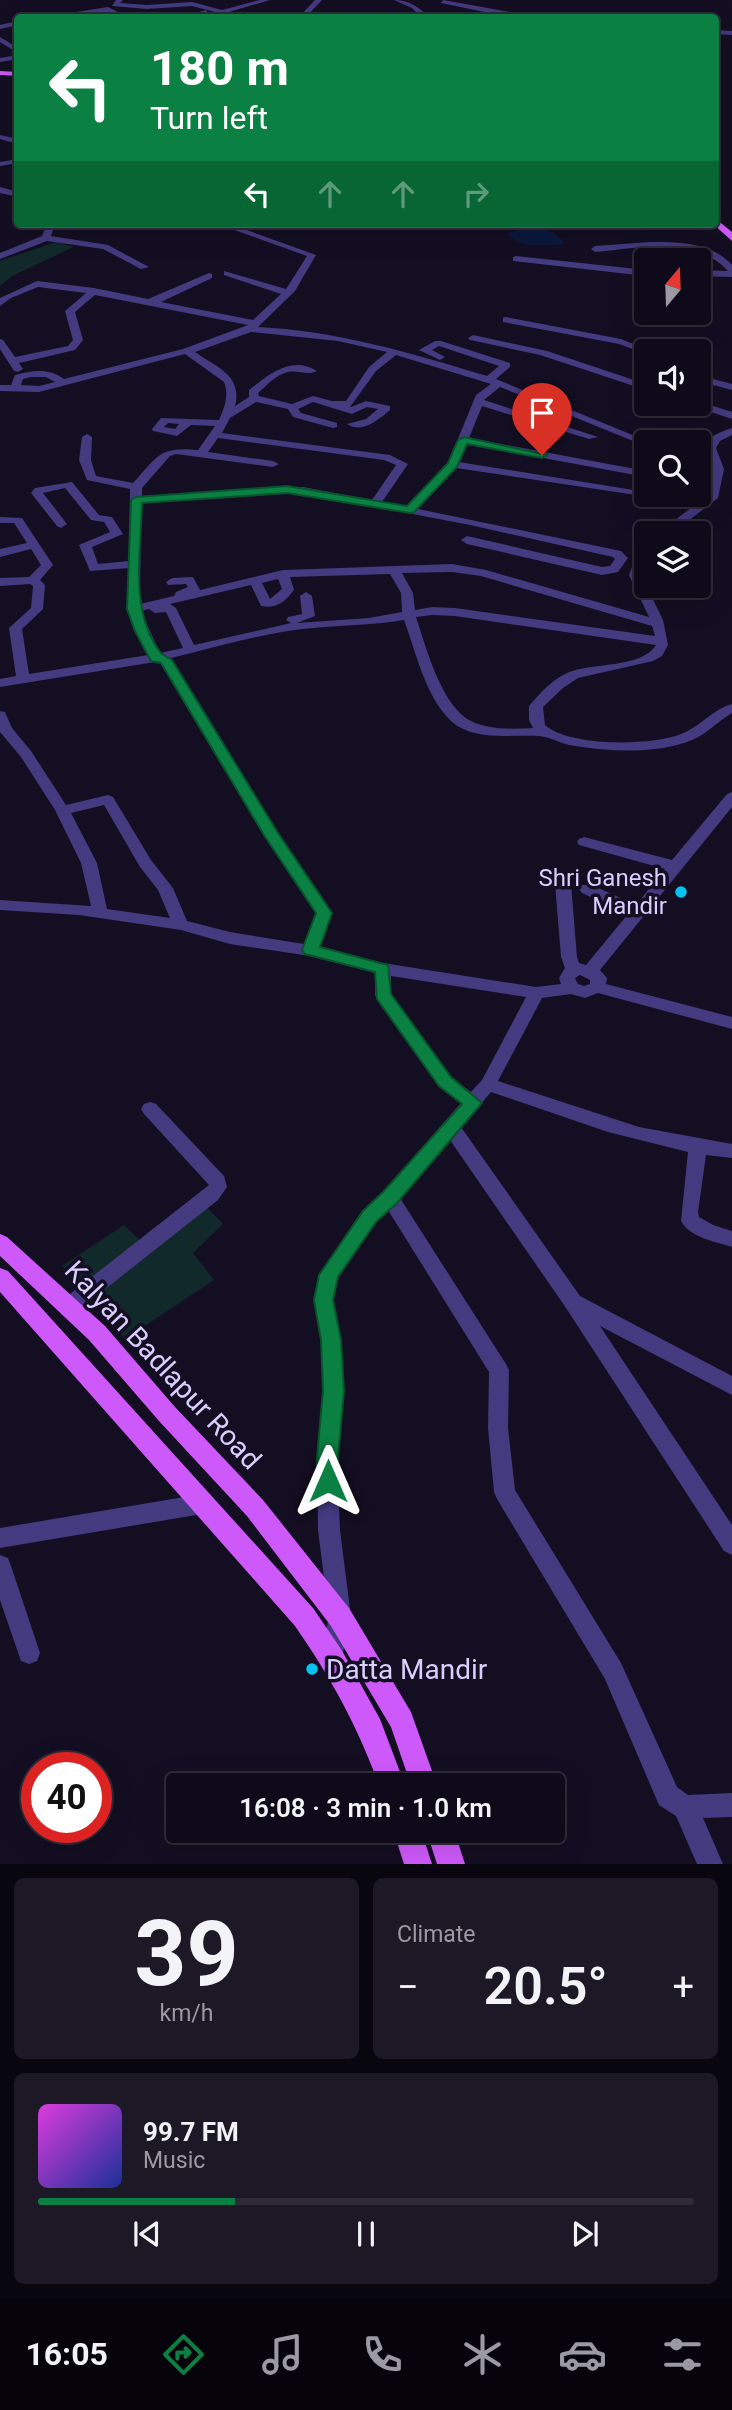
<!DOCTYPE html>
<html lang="en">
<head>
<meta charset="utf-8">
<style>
	body { margin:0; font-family:Roboto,sans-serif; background:#1c1826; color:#f1f3f6; height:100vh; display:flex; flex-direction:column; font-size:26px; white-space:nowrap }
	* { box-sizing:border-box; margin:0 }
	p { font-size:23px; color:#9b9aa2 }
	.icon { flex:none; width:38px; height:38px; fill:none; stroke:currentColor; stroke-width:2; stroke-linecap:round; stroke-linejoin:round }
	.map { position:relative; height:1864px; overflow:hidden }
	.drawer { display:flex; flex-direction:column; gap:14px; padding:14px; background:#08060e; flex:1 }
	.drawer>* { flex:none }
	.hud { position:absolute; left:14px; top:14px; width:705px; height:214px; border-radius:7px; box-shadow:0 7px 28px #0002,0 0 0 2px #2e2b38; background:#0b8043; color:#fff; overflow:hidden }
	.needle { width:46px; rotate:19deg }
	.fabs { position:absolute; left:634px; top:248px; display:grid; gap:14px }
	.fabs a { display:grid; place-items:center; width:77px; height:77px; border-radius:7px; background:#0e0a19; box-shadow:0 7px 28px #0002,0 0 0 2px #2e2b38; font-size:35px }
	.speed { position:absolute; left:21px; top:1752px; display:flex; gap:14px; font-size:35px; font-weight:700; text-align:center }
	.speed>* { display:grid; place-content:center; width:91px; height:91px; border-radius:50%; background:#0e0a19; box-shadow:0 7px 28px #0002,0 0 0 2px #2e2b38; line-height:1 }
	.speed .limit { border:10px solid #d22; background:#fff; color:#111 }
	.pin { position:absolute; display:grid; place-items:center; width:60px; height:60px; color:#fff; margin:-72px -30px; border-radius:50% 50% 50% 0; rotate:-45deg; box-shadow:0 0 7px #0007 }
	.pin .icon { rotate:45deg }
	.me { position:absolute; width:77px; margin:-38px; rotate:0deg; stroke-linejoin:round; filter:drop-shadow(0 0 5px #0008) }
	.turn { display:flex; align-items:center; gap:24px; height:147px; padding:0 21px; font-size:32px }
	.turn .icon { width:91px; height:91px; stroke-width:2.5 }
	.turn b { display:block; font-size:49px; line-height:60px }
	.lanes { display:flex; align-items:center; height:66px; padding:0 21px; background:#0003; justify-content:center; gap:35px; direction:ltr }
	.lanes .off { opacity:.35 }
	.big { font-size:52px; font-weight:600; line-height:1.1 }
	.drawer .card { flex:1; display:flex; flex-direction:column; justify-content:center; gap:10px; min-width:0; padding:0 24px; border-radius:10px; background:#1c1826 }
	.drawer .dial { align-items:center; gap:0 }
	.dial b { font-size:91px; line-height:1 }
	.song { display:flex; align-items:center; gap:21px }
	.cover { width:84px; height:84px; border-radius:10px; background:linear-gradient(135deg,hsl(300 70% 55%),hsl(230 70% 35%)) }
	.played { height:7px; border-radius:4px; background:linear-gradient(90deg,#0b8043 30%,#2e2b38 30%) }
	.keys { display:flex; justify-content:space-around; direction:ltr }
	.heat { display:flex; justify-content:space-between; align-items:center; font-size:38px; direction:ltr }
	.drawer .tiles { flex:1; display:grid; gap:14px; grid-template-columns:1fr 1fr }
	.card:last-child { grid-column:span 2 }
	.trip { position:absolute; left:166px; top:1773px; width:399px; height:70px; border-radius:7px; background:#0e0a19; box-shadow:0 7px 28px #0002,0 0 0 2px #2e2b38; font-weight:600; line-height:70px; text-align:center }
	.tabs { display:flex; height:112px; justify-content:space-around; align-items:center; background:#06040a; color:#9b9aa2 }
	.tabs .icon { width:49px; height:49px }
	.tabs .selected { color:#0b8043 }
	.tabs b { font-size:32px; color:#f1f3f6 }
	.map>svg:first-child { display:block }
	.green { fill:#11292b }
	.water { fill:#0b183d }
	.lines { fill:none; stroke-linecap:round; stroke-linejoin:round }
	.minor { fill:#433a7f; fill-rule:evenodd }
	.major { fill:#ce59fa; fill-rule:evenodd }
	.route { fill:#0b8043; stroke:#07532c; stroke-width:2 }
	.poi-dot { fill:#07c3f2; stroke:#130e21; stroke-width:2.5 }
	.labels { text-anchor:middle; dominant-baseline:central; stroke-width:7; stroke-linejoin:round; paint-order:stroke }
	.poi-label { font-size:24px; fill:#d9cffe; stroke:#130e21; text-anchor:end }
	.near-street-label { font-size:28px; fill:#d9cffe; stroke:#130e21 }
	.near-poi-label { font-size:28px; fill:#d9cffe; stroke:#130e21; text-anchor:start }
</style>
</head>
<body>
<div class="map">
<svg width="732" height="1864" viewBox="0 0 732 1864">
	<rect width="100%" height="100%" fill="#130e21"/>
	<g class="green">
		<path d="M56 242 74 247 12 276 0 286V261Z"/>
		<path d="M201 1201 223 1224 193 1253 214 1280 125 1339 62 1266 124 1225 145 1245Z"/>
	</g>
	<path class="water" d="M530 228C546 229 555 230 565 244 546 246 520 249 507 233Z"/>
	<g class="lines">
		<g class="minor">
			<path d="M116 0H123L120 3 147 5 192 2 222 10 260 0H270L212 17 209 15 215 12 192 6 147 9 112 6Z"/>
			<path d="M315 0H322L305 18H298Z"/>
			<path d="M394 0C409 0 419 7 430 18H422L412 8Z"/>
			<path d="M443 0 543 18H499V15L441 3Z"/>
			<path d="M108 7 120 13 105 18H90L110 12 39 18Z"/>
			<path d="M206 10 208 13 181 18 182 17Z"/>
			<path d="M18 21V25L0 29V25Z"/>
			<path d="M716 30 732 31V35L716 34Z"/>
			<path d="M0 37 18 48V53L0 42Z"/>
			<path d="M18 55V59L0 62V58Z"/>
			<path d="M0 135 18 139V144L0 139Z"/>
			<path d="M18 159V163L0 166V162Z"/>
			<path d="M0 187 18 192V197L0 193Z"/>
			<path d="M47 224H55L51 236 108 245 149 267 141 269 103 249 47 241 0 259V253L42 236Z"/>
			<path d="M218 224H230L316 255 295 291 258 327C338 331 411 353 487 376L499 366 439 346 432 350 445 357 440 360 419 350 435 341H441L510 363V367L496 379 652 443 643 445 500 387 484 400 598 437 589 439 482 406 469 438 646 471V477L467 444 459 462 646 492V495L704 498 712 477 711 470 698 466V459L709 462C703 439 711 435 732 428V435L720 441 716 448 724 469 718 498 671 534H657L696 504 456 468 418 509 621 551 628 558 618 572 602 575 467 544 461 540 467 536 602 567 610 566 615 559 613 557 470 525 303 493 141 503 140 604 174 596 176 592 188 587 186 584 168 585 166 582 172 578 193 577 200 590 283 570 452 564 486 570 649 617 629 575 640 547 646 543V563L641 575 663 620 668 645 662 656 653 661 578 678 563 688 543 707 545 725C570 747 651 746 681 734 700 727 713 709 732 704V713C718 721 707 734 692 740 657 754 612 752 575 746 563 745 551 737 539 736 512 734 474 742 451 721 425 696 416 652 404 620 374 625 344 625 313 628 265 632 218 647 171 658L278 833 332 913 319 947 383 963 536 987 561 984 559 978 565 968 561 957 555 884 558 880H568L571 884 577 957 579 963 586 965 628 914 582 893 579 889 582 885H592L636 905 665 869 579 845 577 842 579 839 584 837 672 860 727 794 732 792V807L600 970 607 978 606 984 732 1017V1029L598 993 585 998 571 994 542 998 498 1081 639 1127 732 1144V1158L706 1155 698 1212 699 1217 713 1225 732 1231V1247C716 1242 689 1237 681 1221L688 1152 608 1132 491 1092 461 1127 580 1296 732 1376V1395L600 1326 732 1525V1555L724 1551 566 1308 450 1140 400 1198 506 1364 509 1370 508 1428 515 1490 621 1663 677 1787 688 1795 732 1793V1817L703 1818 723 1864H697L676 1816 659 1805 605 1679 497 1499 494 1492 488 1428 489 1372 388 1210 376 1221 338 1277 334 1300 341 1340 343 1391 337 1457 340 1530 351 1617 340 1666 332 1670 324 1666 320 1658 329 1617 318 1530 317 1457 323 1391 321 1340 314 1300 319 1275 362 1211 383 1192 461 1103 439 1087 377 999 375 995V973L310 956 230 944 181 930 79 915 0 910V900L91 906 81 863 55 810 21 757 0 732V711L5 712 12 728 31 751 66 805 108 795 113 797 151 860 173 888 187 921 230 932 304 944 316 913 265 835 161 664 155 662 0 687V679L16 676 9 628 31 608 33 586 30 584 0 586V578L29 577 41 565 31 549 0 557V549L27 543 14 523H0V517L22 518 53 565 40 580 45 585 43 609 22 629 29 674 148 655 128 609 129 568 90 571 79 545 110 532 104 522 91 520 65 488 43 493 67 524 61 528 57 526 31 493 35 488 72 482 99 515 112 517 123 534 92 547 98 564 129 561 130 489 87 480 79 460 82 437 87 434 92 437 91 460 96 476 133 483C158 456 159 446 198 450L215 426 191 425 177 436 153 431 152 429 161 418 219 420C225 407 229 395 224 382L185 354 39 392 0 391V385H11L15 375C33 370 49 368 64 379L183 349 248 325 95 295 75 312 83 340 75 350 19 363 23 369 18 372 14 371 0 349V339L3 340 15 357 68 346 73 340 65 311 86 293 38 287 11 298 0 306V298L37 281 94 288 148 299 209 273 212 274V278L161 302 253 320 281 294 224 275V271L286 289 307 256ZM251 332 338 341 387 352 369 367 346 401H332L313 396 292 404 259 396 258 393C267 385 277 374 288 372 298 370 308 376 317 371 292 355 269 374 249 390V397L235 406C243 375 216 367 195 352ZM396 355 491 384 476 395 448 463 407 506 382 502 408 464 390 455 222 433 230 418 256 402 288 409 293 417 333 428 337 427V423L301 413 298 409 313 402 352 414 367 407 378 409 366 419 347 424C362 434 378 420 390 410V406L366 401 351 407H350L376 371ZM31 377H46L55 382 39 386 21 385 23 379ZM168 423 179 424 175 429 164 427ZM218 438 384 460 396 465 372 500 303 487 142 496V488L170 456 176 454 273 467 279 464 273 461 208 452ZM452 572 481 576 652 626 655 636 455 608 432 607 415 610 413 593 402 573ZM390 574 401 593 402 612 369 618 297 623 315 616 312 596 306 592 300 596 302 614 288 617 286 620 291 623 194 645 176 608 170 604 251 585 261 606C276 609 285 602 294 590L290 577ZM278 579 282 589 270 599 262 583ZM149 609 155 613 166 612 183 648 160 653 141 611ZM432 615 455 616 656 645C641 669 591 662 567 673 553 679 539 694 529 706V720L533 728C514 729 491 730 473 722 442 709 426 647 416 617ZM104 805 140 867 158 890 170 918 107 909 97 863 71 813ZM580 975 590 980V984L584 986 578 984 575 978ZM391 976 526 997 482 1080 471 1092 451 1077 391 994Z"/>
			<path d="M611 224H663L659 227H615Z"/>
			<path d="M650 242C679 242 711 242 732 265V277L698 276V270L728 271C695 235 639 248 595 252L591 249 595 246Z"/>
			<path d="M516 256 646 270V276L513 261V257Z"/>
			<path d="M506 317 621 339 653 352H646V354L619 344 503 322V318Z"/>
			<path d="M473 335 547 351 646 384V390L540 355 470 340 468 338Z"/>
			<path d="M698 375 732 384V390L698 381Z"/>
			<path d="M698 401 732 412V419L693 406 692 404H698Z"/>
			<path d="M150 1102 156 1104 224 1176 227 1187 218 1200 75 1313 68 1315 61 1313 58 1307 61 1301 209 1185 144 1114 141 1109 144 1104Z"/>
			<path d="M202 1494 210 1497 213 1504 210 1511 202 1514 0 1548V1528Z"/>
			<path d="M0 1555 8 1558 11 1566 40 1653 37 1661 29 1664 21 1661 0 1600Z"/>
		</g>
		<g class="major">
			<path d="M0 71 18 72V76L0 75Z"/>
			<path d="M716 219 732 232V241L713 224H716Z"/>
			<path d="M0 1234 7 1237 105 1326 175 1407 263 1500 349 1608 411 1712 437 1785H411L391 1727 331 1626 247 1516 159 1421 89 1340 0 1256Z"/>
			<path d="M0 1268 8 1271 313 1608 341 1649 380 1719 405 1785H379C357 1725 331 1678 295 1626L0 1292Z"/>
			<path d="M393 1830H421L432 1864H404Z"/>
			<path d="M426 1830H454L465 1864H437Z"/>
		</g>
	</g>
	<path class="route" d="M464 437 547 455 542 458 467 444 457 467 414 512 410 513 287 493 142 503C141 552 129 610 160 652 163 656 168 657 172 660L278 833 332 913 320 947 388 965 391 994 451 1077 482 1103 397 1203 376 1222 338 1277 333 1300 341 1340 344 1391 338 1457 339 1481 336 1488 328 1491 320 1488 317 1481V1457L323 1391 321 1340 314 1300 319 1275 363 1211 383 1192 462 1104 439 1086 377 999 375 972 305 954 302 950 316 913 264 835 161 663 151 661 135 631 127 609 131 500 136 497 287 486 407 506 448 463 458 440Z"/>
	<g class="poi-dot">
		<circle cx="681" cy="892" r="7"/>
		<circle cx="312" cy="1669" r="7"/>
	</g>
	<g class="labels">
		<g class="poi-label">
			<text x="667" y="878">Shri Ganesh<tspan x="667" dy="28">Mandir</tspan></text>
		</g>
		<g class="near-street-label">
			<text transform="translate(163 1365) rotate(47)">Kalyan Badlapur Road</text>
		</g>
		<g class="near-poi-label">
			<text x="326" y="1669">Datta Mandir</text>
		</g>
	</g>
</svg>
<div class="fabs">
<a><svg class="needle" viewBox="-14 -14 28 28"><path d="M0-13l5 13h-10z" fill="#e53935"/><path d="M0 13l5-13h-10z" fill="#9b9aa2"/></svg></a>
<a><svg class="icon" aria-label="sound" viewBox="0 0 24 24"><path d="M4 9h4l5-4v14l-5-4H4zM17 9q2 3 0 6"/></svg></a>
<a><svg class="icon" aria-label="search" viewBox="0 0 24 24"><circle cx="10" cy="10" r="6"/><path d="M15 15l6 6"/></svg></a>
<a><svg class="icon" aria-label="layers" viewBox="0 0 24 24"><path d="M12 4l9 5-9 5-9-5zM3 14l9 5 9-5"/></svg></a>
</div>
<div class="speed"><div class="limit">40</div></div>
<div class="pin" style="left:542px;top:455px;background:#d93025"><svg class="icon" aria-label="arrive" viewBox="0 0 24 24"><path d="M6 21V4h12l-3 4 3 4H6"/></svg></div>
<svg class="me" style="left:328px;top:1481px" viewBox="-20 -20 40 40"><path d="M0-17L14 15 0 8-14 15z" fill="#0b8043" stroke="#fff" stroke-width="4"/></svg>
<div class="trip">16:08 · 3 min · 1.0 km</div>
<div class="hud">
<div class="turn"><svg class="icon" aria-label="left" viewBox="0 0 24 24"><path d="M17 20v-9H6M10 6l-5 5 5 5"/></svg><div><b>180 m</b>Turn left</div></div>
<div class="lanes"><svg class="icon" aria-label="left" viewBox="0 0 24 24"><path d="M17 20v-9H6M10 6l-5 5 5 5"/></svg><svg class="icon off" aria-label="ahead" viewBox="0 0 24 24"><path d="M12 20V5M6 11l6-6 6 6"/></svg><svg class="icon off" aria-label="ahead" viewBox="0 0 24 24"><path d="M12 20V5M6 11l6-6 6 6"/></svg><svg class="icon off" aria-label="right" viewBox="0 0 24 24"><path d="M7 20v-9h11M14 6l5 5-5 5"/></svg></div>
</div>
</div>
<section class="drawer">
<div class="tiles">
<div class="card dial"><b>39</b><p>km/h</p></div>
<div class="card"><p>Climate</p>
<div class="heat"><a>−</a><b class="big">20.5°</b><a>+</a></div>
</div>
<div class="card">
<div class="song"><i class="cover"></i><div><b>99.7 FM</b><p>Music</p></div></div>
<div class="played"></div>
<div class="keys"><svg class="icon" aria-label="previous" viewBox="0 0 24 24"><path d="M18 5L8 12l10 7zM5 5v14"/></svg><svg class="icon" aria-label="pause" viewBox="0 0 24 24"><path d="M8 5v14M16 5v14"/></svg><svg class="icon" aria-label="next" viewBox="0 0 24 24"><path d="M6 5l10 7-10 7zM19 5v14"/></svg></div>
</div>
</div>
</section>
<nav class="tabs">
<b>16:05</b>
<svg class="icon selected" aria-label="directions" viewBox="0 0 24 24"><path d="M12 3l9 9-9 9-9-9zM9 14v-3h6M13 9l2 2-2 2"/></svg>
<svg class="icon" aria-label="music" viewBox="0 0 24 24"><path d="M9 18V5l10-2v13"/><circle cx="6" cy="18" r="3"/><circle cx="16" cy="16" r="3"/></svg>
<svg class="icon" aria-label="phone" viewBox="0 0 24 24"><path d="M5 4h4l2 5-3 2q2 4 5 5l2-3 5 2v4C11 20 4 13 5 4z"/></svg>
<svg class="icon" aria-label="climate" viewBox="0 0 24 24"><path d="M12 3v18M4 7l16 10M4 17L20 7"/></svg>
<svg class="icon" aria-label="car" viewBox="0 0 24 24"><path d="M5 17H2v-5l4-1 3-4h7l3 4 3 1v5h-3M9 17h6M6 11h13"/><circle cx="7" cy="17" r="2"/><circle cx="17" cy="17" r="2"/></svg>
<svg class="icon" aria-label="filters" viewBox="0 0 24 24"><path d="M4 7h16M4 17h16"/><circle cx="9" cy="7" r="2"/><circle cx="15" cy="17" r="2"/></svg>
</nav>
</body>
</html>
